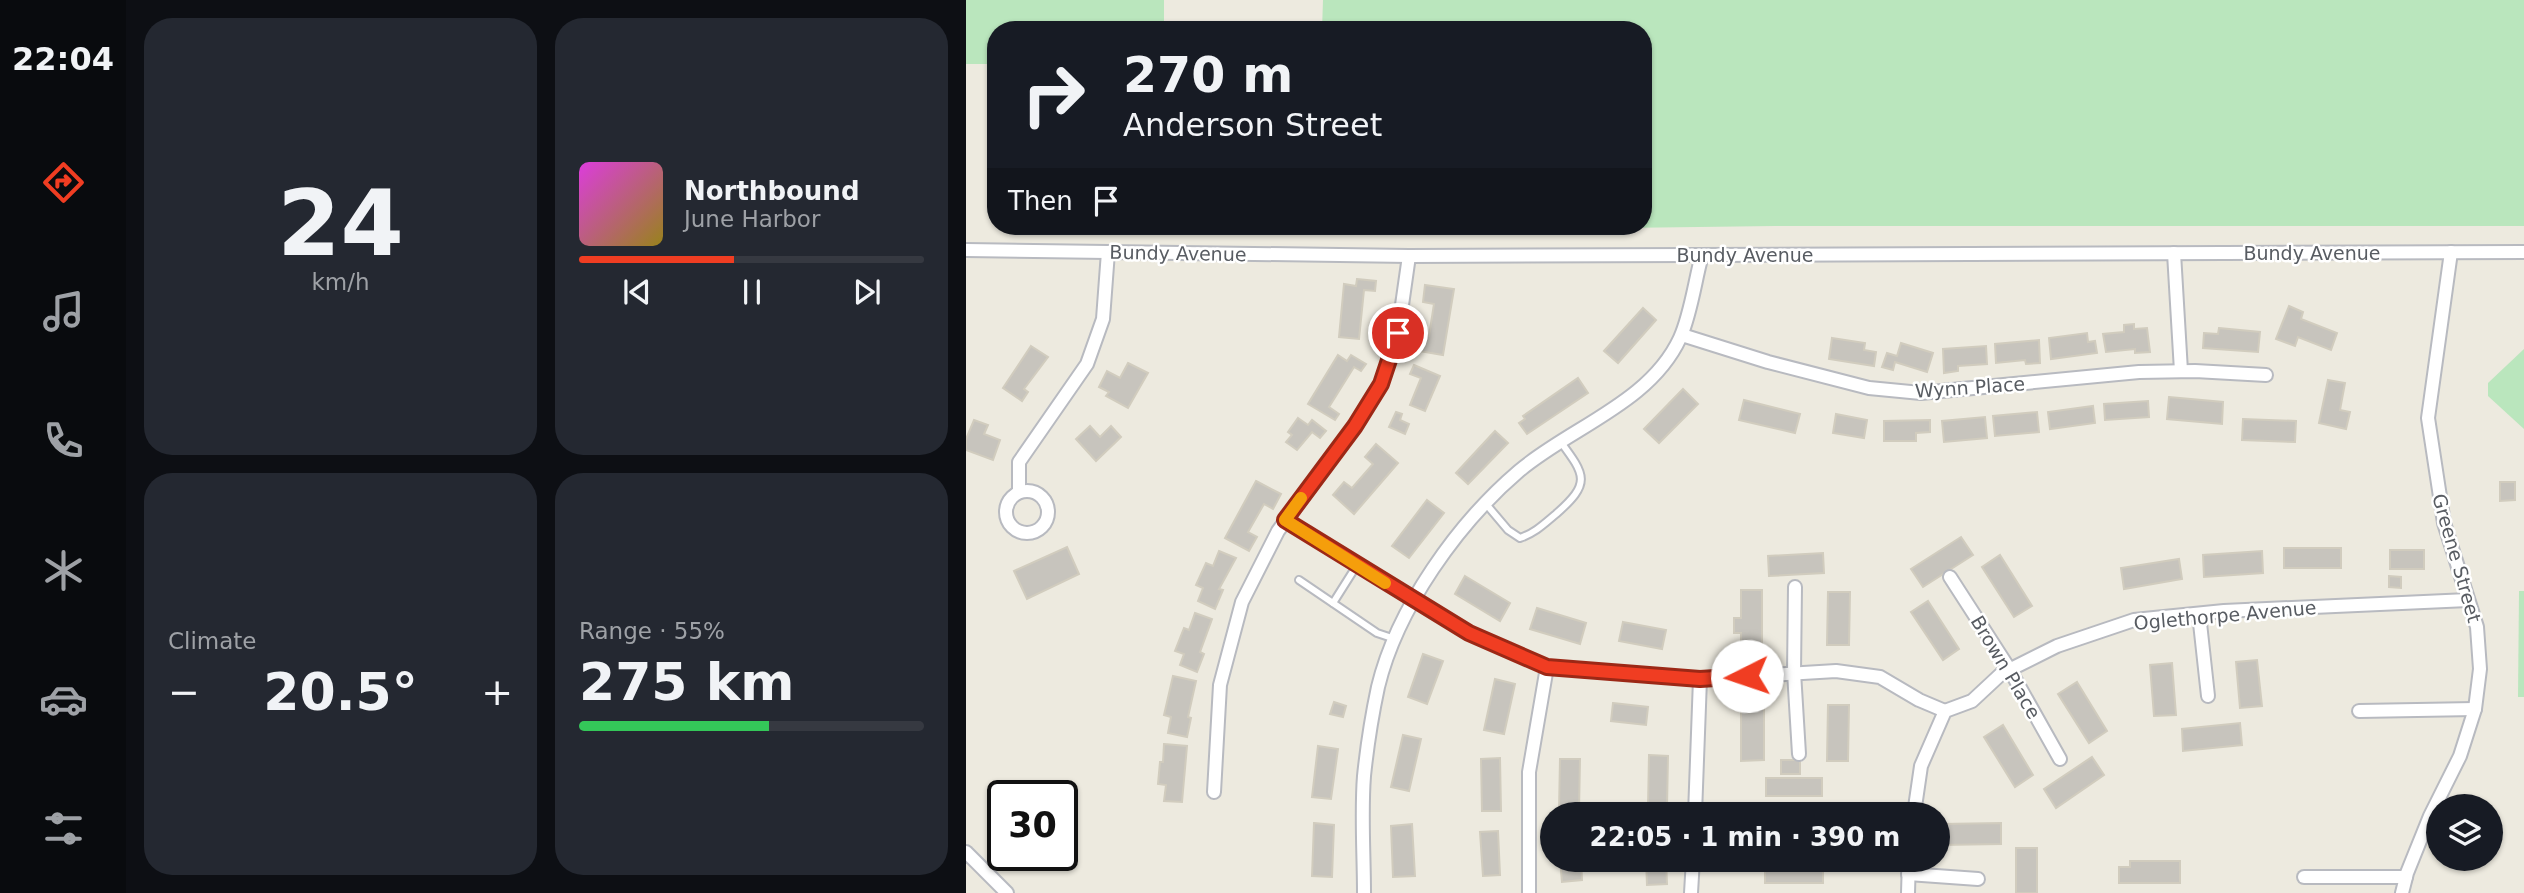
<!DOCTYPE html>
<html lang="en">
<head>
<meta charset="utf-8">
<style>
	body { margin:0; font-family:"DejaVu Sans",sans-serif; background:#242831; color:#f1f3f6; height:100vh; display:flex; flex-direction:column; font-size:26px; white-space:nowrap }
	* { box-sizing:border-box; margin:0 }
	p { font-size:23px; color:#9ea1a6 }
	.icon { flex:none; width:38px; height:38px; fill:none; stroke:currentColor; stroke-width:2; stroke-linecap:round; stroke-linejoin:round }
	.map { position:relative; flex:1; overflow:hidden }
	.panel { display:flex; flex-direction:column; gap:18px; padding:18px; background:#0d0f14; width:840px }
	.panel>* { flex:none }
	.banner { position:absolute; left:21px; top:21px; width:665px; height:214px; border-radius:28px; box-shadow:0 2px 5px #0004; background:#171b24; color:#f1f3f6; overflow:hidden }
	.fabs { position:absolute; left:1460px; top:794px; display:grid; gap:14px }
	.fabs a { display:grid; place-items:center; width:77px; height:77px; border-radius:50%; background:#171b24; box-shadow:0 2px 5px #0004; font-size:35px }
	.speed { position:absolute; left:21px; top:780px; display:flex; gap:14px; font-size:35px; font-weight:700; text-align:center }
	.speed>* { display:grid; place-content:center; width:91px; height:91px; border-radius:50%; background:#171b24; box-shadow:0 2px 5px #0004; line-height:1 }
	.speed .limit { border:4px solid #111; border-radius:10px; background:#fff; color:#111 }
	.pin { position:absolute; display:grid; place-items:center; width:60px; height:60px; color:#fff; margin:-30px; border:4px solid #fff; border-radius:50%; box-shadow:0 2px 7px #0007 }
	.me { position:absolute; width:77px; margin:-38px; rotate:266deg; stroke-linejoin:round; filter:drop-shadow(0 0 5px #0008) }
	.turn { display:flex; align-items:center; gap:24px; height:147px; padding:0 21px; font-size:32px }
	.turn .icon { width:91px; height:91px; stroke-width:2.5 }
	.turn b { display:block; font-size:49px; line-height:60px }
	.then { display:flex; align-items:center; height:66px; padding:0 21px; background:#0003; gap:14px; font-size:26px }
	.big { font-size:52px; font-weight:800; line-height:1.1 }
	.panel .widget { flex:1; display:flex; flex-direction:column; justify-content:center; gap:10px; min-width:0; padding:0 24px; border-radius:28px; background:#242831 }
	.panel .dial { align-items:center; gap:0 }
	.dial b { font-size:91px; line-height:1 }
	.song { display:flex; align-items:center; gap:21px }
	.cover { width:84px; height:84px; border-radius:10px; background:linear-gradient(135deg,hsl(300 70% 55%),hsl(50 70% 35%)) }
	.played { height:7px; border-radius:4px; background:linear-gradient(90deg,#f03d22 45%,#363941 45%) }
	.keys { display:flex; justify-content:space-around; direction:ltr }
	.heat { display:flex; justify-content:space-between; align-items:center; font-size:38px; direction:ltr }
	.charge { height:10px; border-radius:5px; background:linear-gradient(90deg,#34c759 55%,#363941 0) }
	.panel .tiles { flex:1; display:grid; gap:18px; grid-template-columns:repeat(2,1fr) }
	.trip { position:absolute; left:574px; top:802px; width:410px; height:70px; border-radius:35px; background:#171b24; box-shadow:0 2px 5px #0004; font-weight:800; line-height:70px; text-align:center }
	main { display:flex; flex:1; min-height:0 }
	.tab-bar { display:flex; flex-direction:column; width:126px; justify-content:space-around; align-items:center; background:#090b0e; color:#9ea1a6 }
	.tab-bar .icon { width:49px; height:49px }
	.tab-bar .active { color:#f03d22 }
	.tab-bar b { font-size:32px; color:#f1f3f6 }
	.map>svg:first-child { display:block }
	.green { fill:#bae6bd }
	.building { fill:#c7c4bd; stroke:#d1ccbe; stroke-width:2 }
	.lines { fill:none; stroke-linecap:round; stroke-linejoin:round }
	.service-casing { stroke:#b8bac0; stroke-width:10 }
	.minor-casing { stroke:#b8bac0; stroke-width:16 }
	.service { stroke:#fff; stroke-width:6 }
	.minor { stroke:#fff; stroke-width:12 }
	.route-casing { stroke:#9c2816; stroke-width:18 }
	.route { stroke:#f03d22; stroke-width:12 }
	.slow { stroke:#f59e0b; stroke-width:12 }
	.labels { text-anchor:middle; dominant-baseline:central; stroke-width:5; stroke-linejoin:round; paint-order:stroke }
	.street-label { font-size:19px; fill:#585c62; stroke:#fff }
</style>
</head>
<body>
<main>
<nav class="tab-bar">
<b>22:04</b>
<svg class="icon active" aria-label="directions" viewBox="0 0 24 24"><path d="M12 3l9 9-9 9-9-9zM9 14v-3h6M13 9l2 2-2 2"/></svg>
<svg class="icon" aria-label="music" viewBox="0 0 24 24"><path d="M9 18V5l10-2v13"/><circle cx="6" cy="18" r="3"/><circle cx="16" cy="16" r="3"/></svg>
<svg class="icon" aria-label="phone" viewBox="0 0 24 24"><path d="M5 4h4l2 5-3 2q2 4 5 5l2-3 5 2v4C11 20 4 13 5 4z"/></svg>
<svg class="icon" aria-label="climate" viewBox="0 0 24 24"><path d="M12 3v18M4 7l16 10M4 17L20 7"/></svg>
<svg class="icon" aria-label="car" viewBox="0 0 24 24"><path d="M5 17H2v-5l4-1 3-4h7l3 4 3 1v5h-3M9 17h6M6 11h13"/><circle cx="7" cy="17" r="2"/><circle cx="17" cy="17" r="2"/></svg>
<svg class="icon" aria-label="filters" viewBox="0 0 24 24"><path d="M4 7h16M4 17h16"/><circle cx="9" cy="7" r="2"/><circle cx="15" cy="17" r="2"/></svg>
</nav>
<section class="panel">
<div class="tiles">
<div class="widget dial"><b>24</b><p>km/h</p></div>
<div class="widget">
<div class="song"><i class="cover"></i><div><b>Northbound</b><p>June Harbor</p></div></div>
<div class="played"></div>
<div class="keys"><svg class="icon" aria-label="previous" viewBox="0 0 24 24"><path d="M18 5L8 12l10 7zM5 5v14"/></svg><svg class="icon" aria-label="pause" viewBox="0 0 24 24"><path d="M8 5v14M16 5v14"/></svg><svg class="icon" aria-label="next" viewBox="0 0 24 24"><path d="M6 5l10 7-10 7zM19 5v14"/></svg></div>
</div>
<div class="widget"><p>Climate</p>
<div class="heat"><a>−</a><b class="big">20.5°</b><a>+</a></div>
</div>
<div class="widget"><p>Range · 55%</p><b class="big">275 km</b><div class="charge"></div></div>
</div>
</section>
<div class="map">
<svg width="1558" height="893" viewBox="0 0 1558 893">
	<rect width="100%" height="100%" fill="#edeadf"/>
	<g class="green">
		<path d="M0 0H198V30H30V64H0Z"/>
		<path d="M357 0H1558V226H809L354 232V226H677V30H356Z"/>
		<path d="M1558 349V429L1522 396V383Z"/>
		<path d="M1553 591H1558V697H1552Z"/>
	</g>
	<g class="building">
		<path d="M391 279 410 281 409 291 398 290 393 339 373 337 378 284 390 286Z"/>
		<path d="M459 285 488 289 477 355 453 351 455 334 463 336 468 304 457 302Z"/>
		<path d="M1323 306 1337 312 1335 319 1371 333 1365 350 1332 337 1329 346 1310 339Z"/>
		<path d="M677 308 690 320 652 363 638 351Z"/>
		<path d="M1168 324V329L1181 328 1184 352 1169 353V349L1140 352 1137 334 1158 332V325Z"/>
		<path d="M1253 328 1294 332 1292 352 1237 348 1238 333 1252 334Z"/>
		<path d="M1121 333 1122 342 1129 341 1131 353 1085 359 1083 338Z"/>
		<path d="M866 338 899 343 898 350 910 352 908 366 863 359Z"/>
		<path d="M1073 340 1074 363 1060 364 1059 360 1030 363 1029 344Z"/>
		<path d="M935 343 967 353 961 372 929 362 927 370 916 367 921 353 931 356Z"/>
		<path d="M65 346 82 357 58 389 62 392 56 401 37 388Z"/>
		<path d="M1020 346 1021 364 992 366V371L978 373 977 349Z"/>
		<path d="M372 355 381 361 385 355 400 364 395 371 388 367 363 407 373 414 369 420 342 404Z"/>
		<path d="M162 363 182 373 162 408 140 396 143 392 133 387 141 371 154 378Z"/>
		<path d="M448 365 474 376 459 411 444 405 455 378 444 374Z"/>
		<path d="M612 378 622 393 561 434 553 423 559 419 557 416Z"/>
		<path d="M1362 380 1379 383 1374 410 1384 412 1380 429 1353 423Z"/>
		<path d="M717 389 732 404 693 443 678 429Z"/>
		<path d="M1203 397 1257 402 1256 424 1201 419Z"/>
		<path d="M778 400 834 414 829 433 773 420Z"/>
		<path d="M1182 401 1183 417 1139 420 1138 404Z"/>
		<path d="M1127 406 1129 423 1084 429 1082 412Z"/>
		<path d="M430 412 436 414 434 420 443 424 439 434 423 427Z"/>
		<path d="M1071 412 1073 432 1029 436 1027 416Z"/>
		<path d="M870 414 901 420 898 438 867 433Z"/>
		<path d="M1019 417 1021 438 978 442 976 421Z"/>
		<path d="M332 418 342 425 346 420 360 431 354 438 346 432 331 450 320 442 326 435 322 432Z"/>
		<path d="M1277 419 1330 421 1329 442 1276 440Z"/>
		<path d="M8 420 22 425 18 434 34 440 27 460 0 450V439Z"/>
		<path d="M964 420V432L950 433V441H918V421Z"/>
		<path d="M124 426 134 437 145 426 155 437 130 461 110 439Z"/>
		<path d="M529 431 542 443 502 484 490 473Z"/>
		<path d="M410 444 432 463 388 514 367 495 378 482 386 488 407 464 399 457Z"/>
		<path d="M290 481 315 494 307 509 298 504 282 532 291 537 283 551 259 538Z"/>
		<path d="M1534 482H1549V500L1534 501Z"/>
		<path d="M461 500 478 513 443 558 426 546Z"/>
		<path d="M995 537 1007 555 957 587 945 569Z"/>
		<path d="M101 547 113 574 61 599 48 571Z"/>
		<rect x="1318" y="548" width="57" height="20"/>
		<rect x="1424" y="550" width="34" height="19"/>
		<path d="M253 551 270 558 253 589 257 590 249 609 232 601 237 588 230 585 240 563 247 566Z"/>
		<path d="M1296 551 1297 573 1238 577 1237 555Z"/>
		<path d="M857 553 858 573 803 576 802 556Z"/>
		<path d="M1034 555 1066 606 1048 617 1016 567Z"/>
		<path d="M1213 559 1216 579 1158 589 1155 568Z"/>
		<path d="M499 576 544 603 534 621 489 594Z"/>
		<path d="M1423 576 1435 577V588L1423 587Z"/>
		<path d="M775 590H796V650H775V633H768V618H775Z"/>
		<path d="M862 592H884L883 645H861Z"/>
		<path d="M962 601 993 649 977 660 945 612Z"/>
		<path d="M571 608 620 623 614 644 564 629Z"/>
		<path d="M229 613 246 619 234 652 238 654 231 672 214 665 218 654 209 651 218 628 223 630Z"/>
		<path d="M657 622 700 630 696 649 653 641Z"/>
		<path d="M457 654 477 661 461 704 442 697Z"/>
		<path d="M1291 660 1296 706 1274 708 1270 662Z"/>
		<path d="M1206 663 1210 715 1188 716 1184 665Z"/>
		<path d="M207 676 230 681 222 717 225 718 221 737 202 733 205 717 198 715Z"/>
		<path d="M529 679 549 684 538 734 518 730Z"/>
		<path d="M1111 682 1141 731 1123 743 1092 694Z"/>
		<path d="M368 702 380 706 377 717 364 714Z"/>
		<path d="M775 702H798V760L775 761Z"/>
		<path d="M647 703 682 707 680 725 645 721Z"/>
		<path d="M862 705H883L882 761H861Z"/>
		<path d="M1274 723 1276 745 1217 751 1216 729Z"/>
		<path d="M1037 725 1067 775 1049 787 1018 737Z"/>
		<path d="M437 735 455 739 443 791 425 787Z"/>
		<path d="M198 744 221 746 216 802 198 801 200 785 192 784 194 762H197Z"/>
		<path d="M352 746 372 749 365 799 346 797Z"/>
		<path d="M683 755 702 756 701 807H682Z"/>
		<path d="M1126 757 1138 775 1090 808 1078 789Z"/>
		<path d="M534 758 535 811H516L515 759Z"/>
		<path d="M594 759H614L613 811H593Z"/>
		<rect x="815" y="760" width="19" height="14"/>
		<rect x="800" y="778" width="56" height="18"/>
		<path d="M348 823 368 825 366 877 346 876Z"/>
		<path d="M1035 823V844L975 845V824Z"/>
		<path d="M446 824 449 876 427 877 425 826Z"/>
		<path d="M532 831 534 875 517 876 514 832Z"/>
		<rect x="1050" y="848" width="21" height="45"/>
		<path d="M594 859H615L616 880 596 882Z"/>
		<path d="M680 859H700L701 884 681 885Z"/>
		<path d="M857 861V883H799V862Z"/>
		<path d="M1164 861H1214V883H1153V867H1164Z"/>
	</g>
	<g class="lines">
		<defs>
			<g id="service">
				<path d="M520 504 542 530 554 538C569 533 578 524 590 514 625 483 620 476 594 441"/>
				<path d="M333 580 411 633 429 639"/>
				<path d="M367 603 391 565"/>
			</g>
			<g id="minor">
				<path d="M0 250 443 256 1558 252"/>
				<path d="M1208 253 1215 371"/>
				<path d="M716 335 802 362 903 388 955 393 1173 372 1229 371 1300 375"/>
				<circle cx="61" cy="512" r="21"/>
				<path d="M53 492V462L121 364 137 319 142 252"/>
				<path d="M319 520 503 633 581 667 734 679 870 671 914 677 953 700 979 711"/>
				<path d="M984 577 1044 670 1094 759"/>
				<path d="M829 587 828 672 833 754"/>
				<path d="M1233 614 1242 696"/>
				<path d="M1393 711 1509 709"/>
				<path d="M248 792 254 685 276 602 312 531 389 426 415 384 432 333 443 256"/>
				<path d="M729 814 734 679"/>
				<path d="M948 814 955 766 979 711 1006 701 1035 674 1091 646 1168 620 1258 611 1502 600"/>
				<path d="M0 852 41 893"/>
				<path d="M942 874 1012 879"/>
				<path d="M1338 877H1440"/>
				<path d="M398 893C398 854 395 814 398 776 401 747 406 715 412 687 431 608 492 523 553 471 605 427 684 403 714 338 725 314 729 280 736 255"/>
				<path d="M563 893V772L581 667"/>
				<path d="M725 893 727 859"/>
				<path d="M942 893 943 859"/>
				<path d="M1436 893 1441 873 1464 816 1494 756 1509 709 1514 669 1511 627 1478 523 1462 418 1485 252"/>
			</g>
		</defs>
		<use href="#service" class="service-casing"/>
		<use href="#minor" class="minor-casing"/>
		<use href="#service" class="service"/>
		<use href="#minor" class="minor"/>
	</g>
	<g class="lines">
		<defs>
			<path id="route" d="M432 333 415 384 389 426 319 520 503 633 581 667 734 679 781 676"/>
		</defs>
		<use href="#route" class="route-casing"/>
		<use href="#route" class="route"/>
		<path class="slow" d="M335 498 319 520 419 583"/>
	</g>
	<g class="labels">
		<g class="street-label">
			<text transform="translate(212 253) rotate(1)">Bundy Avenue</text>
			<text x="1346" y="253">Bundy Avenue</text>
			<text x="779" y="255">Bundy Avenue</text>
			<text transform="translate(1004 387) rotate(-4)">Wynn Place</text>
			<text transform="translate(1491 558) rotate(74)">Greene Street</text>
			<text transform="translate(1259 615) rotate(-5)">Oglethorpe Avenue</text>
			<text transform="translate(1040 667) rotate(59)">Brown Place</text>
		</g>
	</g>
</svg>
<div class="fabs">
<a><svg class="icon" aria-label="layers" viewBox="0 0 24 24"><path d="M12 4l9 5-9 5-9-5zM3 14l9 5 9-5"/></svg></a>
</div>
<div class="speed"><div class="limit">30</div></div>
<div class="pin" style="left:432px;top:333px;background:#d93025"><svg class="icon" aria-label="arrive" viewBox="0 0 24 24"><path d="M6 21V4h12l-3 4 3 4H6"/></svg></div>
<svg class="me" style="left:781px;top:676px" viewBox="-20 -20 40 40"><circle r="19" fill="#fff"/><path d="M0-13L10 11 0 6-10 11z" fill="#f03d22"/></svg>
<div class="trip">22:05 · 1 min · 390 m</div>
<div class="banner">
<div class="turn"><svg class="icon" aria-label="right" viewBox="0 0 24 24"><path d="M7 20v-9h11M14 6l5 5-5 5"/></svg><div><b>270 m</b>Anderson Street</div></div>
<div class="then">Then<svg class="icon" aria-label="arrive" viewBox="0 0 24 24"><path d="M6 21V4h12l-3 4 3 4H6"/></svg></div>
</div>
</div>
</main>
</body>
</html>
